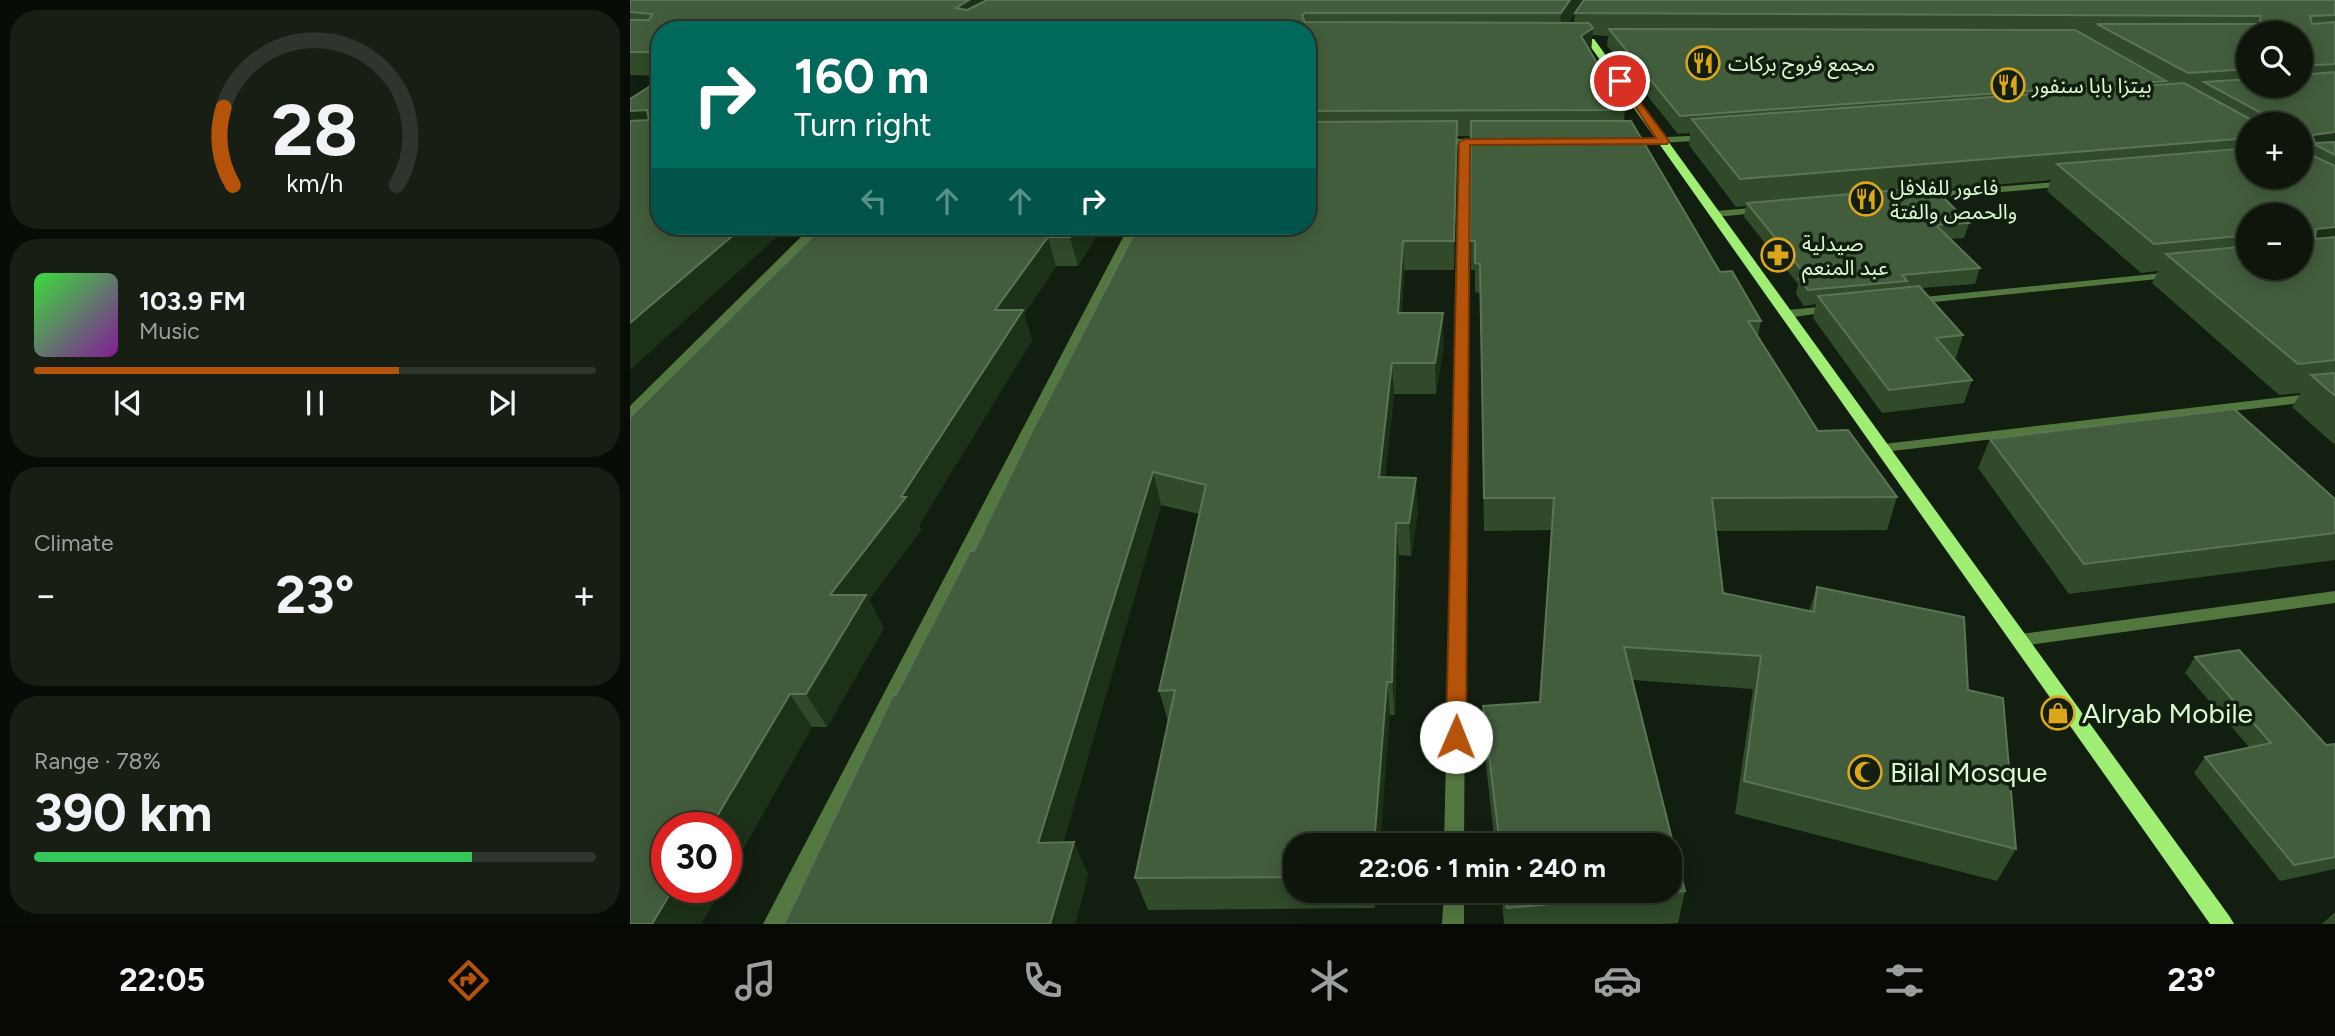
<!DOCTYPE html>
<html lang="en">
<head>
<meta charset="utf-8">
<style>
	body { margin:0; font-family:Figtree,"Noto Sans Arabic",sans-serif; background:#171f14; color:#f1f3f6; height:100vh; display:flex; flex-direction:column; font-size:26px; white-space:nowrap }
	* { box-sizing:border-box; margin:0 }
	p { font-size:23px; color:#9b9f9d }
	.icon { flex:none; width:38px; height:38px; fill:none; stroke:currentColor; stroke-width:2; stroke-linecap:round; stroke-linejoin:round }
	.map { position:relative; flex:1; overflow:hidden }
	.side { display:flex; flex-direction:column; gap:10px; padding:10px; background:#080c06; width:630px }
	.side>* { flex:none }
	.hud { position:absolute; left:21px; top:21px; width:665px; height:214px; border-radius:28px; box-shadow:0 4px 18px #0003,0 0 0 2px #2e352c; background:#00695c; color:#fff; overflow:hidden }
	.controls { position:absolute; left:1606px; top:21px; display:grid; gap:14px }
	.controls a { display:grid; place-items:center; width:77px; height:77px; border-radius:50%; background:#0e160b; box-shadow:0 4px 18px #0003,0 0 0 2px #2e352c; font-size:35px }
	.speed { position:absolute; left:21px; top:812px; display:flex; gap:14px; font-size:35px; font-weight:700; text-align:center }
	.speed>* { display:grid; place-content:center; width:91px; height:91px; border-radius:50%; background:#0e160b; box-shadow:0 4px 18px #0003,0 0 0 2px #2e352c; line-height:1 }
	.speed .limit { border:10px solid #d22; background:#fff; color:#111 }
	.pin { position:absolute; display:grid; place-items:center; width:60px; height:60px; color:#fff; margin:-30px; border:4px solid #fff; border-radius:50%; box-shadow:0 2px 7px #0007 }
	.me { position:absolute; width:77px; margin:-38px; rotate:1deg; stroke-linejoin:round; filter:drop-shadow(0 0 5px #0008) }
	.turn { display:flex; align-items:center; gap:24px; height:147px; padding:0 28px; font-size:32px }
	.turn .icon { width:91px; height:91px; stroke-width:2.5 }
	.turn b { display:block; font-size:49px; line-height:60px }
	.lanes { display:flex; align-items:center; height:66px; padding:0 28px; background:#0003; justify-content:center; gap:35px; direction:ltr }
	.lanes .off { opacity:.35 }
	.big { font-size:52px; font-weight:700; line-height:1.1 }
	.side .widget { flex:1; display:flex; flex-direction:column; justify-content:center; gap:10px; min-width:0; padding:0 24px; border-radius:28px; background:#171f14 }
	.side .dial { align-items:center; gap:0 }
	.dial svg { height:182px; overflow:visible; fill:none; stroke:#2e352c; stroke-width:7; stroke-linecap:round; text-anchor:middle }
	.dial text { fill:#f1f3f6; stroke:none }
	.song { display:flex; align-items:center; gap:21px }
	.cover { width:84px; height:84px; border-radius:10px; background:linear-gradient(135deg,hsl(120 70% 55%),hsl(290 70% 35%)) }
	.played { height:7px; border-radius:4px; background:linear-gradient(90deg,#b45309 65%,#2e352c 65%) }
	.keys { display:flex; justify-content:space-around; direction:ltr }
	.heat { display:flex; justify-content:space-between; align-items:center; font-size:38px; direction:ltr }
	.charge { height:10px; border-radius:5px; background:linear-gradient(90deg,#34c759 78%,#2e352c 0) }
	.trip { position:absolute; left:653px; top:833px; width:399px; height:70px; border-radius:28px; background:#0e160b; box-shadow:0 4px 18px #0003,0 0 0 2px #2e352c; font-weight:700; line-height:70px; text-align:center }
	.tab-bar { display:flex; height:112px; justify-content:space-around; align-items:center; background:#060904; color:#9b9f9d }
	.tab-bar .icon { width:49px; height:49px }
	.tab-bar .on { color:#b45309 }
	.tab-bar b { font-size:32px; color:#f1f3f6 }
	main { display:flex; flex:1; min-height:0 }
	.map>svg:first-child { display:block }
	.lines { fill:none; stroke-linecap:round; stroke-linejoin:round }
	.street { fill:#53783f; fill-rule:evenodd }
	.secondary { fill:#a0ee74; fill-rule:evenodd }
	.wall { fill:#304a2a; fill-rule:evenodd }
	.shaded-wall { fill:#1c3117 }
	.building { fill:#425d3c; stroke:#5a7553; stroke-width:2 }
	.route { fill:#b45309; stroke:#753606; stroke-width:2 }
	.labels { text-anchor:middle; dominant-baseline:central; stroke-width:7; stroke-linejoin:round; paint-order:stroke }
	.far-poi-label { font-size:21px; fill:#dcf9d2; stroke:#121e0f; text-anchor:start }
	.near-poi-label { font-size:28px; fill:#dcf9d2; stroke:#121e0f; text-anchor:start }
</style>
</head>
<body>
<main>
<section class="side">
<div class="widget dial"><svg viewBox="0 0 100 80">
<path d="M14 69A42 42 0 1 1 86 69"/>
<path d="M14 69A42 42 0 0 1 10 35" stroke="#b45309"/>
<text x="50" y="56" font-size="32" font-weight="700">28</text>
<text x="50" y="72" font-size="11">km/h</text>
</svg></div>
<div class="widget">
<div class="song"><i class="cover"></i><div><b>103.9 FM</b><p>Music</p></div></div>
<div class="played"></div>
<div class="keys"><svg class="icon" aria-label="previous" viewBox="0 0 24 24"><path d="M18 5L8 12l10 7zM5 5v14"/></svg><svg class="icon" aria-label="pause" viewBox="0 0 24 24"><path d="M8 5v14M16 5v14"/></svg><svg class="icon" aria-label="next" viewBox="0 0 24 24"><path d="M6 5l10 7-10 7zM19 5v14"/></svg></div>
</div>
<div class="widget"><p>Climate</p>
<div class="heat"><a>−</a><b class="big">23°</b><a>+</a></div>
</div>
<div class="widget"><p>Range · 78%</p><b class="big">390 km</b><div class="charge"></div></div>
</section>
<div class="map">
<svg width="1705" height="924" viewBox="0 0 1705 924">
	<rect width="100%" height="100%" fill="#121e0f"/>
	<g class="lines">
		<g class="street">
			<path d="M1079 135 1083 138 1082 140 994 145 989 142 994 139Z"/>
			<path d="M809 139H859L864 142 859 145H839L834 845H814L830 145 806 144V140Z"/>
			<path d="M1437 181 1440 182V186L1293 199 1288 196 1293 193Z"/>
			<path d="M1133 207 1137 208V212L1086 217 1081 214 1086 211Z"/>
			<path d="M182 226H193L5 416 0 417V406Z"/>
			<path d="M499 226H509L155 924H133Z"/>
			<path d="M1543 272 1547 273V277L1284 304 1278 301 1284 298Z"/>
			<path d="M1201 306 1207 309 1205 311 1157 318 1151 314 1157 310Z"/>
			<path d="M1705 391V399L1254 452 1247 448 1254 444Z"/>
			<path d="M1705 591V603L1391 646 1385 645 1383 640 1385 635 1391 634Z"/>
			<path d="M814 891H834V924H812Z"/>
		</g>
		<path class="secondary" d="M958 39H964L1600 917 1604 924H1580L958 43Z"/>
	</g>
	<g class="wall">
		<path d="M0 0H1705V445L1662 407 1671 393 1649 395 1522 283 1528 271 1511 273 1417 191 1421 180 1306 190 1339 223 1334 238 1319 239 1350 268 1345 284 1292 288 1333 335 1326 358H1323L1342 380 1334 403 1252 413 1183 318 1186 304 1174 306 1166 294 1168 284 1114 217 1116 206 1106 207 1059 145 1060 133 1048 134 977 46 978 36 962 35 961 52 995 110 994 121 1090 272 1131 321 1128 336 1188 431 1267 497 1257 530 1086 531 1093 593 1179 611 1187 587 1338 690 1386 849 1367 881 1105 814 1123 689 1003 680 1055 891 1048 923 1033 924H874L871 891H1040V845H865L853 739V706L910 702 922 530 854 531 850 293 845 292V270H841V136H827L824 270H774L772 313 814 343 806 394H764L755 477 788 511 781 556 769 555 765 715H760L665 845V891H746L745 908 518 910 505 878 538 721 529 691 569 514 531 505 433 843 458 874 445 924H154L266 695 344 551 677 226V30H30V76L0 75ZM948 9 945 13 944 23H938ZM1619 33H1671V86H1619ZM1619 124H1671L1619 177ZM1619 215H1671L1619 268Z"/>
		<path d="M171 226H473L448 266H426L394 314 402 340 289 525 291 530 239 600 254 628 197 727H182L96 879V828L37 887H92L71 924H0L183 236 178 227 175 230Z"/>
		<path d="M1360 439 1705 499V560L1439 594 1348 468Z"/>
		<path d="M1565 657 1696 745 1705 744V869L1650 881 1564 773 1575 757 1619 747 1555 673Z"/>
		<path d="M1705 912V924H1692Z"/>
	</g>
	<g class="shaded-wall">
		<path d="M339 0H382L332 30 326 8Z"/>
		<path d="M940 0H954L930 35 931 13Z"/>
		<path d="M963 28 961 51 950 59 951 36Z"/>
		<path d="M17 110 30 135 0 138V111Z"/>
		<path d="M827 121V147L824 270V241Z"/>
		<path d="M1705 132V155L1686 145 1672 172 1682 135Z"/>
		<path d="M114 226H159L0 370V323Z"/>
		<path d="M448 226H473L448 266 440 237Z"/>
		<path d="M1705 227V253L1671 257 1686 229Z"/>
		<path d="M418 237 426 266 394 314 402 340 289 525 291 530 239 600 254 628 197 727 176 694 200 595 271 497 365 310Z"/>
		<path d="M773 241 774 270 770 343 768 313Z"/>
		<path d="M813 313 814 343 806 394 805 363Z"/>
		<path d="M762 363 764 394 752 509 749 477Z"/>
		<path d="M523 472 531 505 424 875 408 843Z"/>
		<path d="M786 478 788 511 781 556 779 523Z"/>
		<path d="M766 523 769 555 765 715 762 682Z"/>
		<path d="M757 682 760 715 750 845H744Z"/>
		<path d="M160 694 182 727 96 879V828H80Z"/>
		<path d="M444 842 458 874 445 924H420Z"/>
		<path d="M44 887H92L71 924H22Z"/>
		<path d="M743 891H746L745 908Z"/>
	</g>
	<g class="building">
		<path d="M0 0H339L326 8 337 10 357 0H940L931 13H675L672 16 675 22 959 23 963 28 951 36 995 110 677 111V30H30V52H0V20H19L22 14 0 12Z"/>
		<path d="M954 0H1705V15L1680 16 1682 24 1705 22V64L1671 66V33H1619V69L1558 73 1467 24H1629L1631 16 945 13Z"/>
		<path d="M979 29 1445 30 1536 81 1050 116Z"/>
		<path d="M1705 72V132L1682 135 1685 143 1705 142V155L1686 145 1677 150 1681 155 1705 166V227L1686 229 1685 239 1705 237V360L1668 364 1536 254 1619 246V268H1671V215H1619V235L1524 244 1427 164 1619 148V177H1671V124H1632L1633 114 1574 82 1619 79V86H1671V75Z"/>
		<path d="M30 80V226H114L0 323V121L19 120 17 110 0 111V99Z"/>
		<path d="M1554 83 1629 124H1619V138L1110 179 1062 119Z"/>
		<path d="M827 121 824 241H773L768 313H813L805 363H762L749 477 786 478 779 523H766L762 682H757L744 845H665V877L505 878 545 690 529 691 576 485 523 472 408 843 444 842 420 924H154L263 695H266L340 551H344L401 433 508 226H677V122Z"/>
		<path d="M841 121H1001L1090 272 1102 271 1131 321H1118L1188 431 1218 430 1267 497 1082 498 1093 593 1184 612 1187 587 1334 617 1338 690 1373 698 1386 849 1114 781 1131 656 994 647 1055 891 877 908 875 891H1040V845H870L853 706 910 702 924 498H854L850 264 845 263V241H840Z"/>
		<path d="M1303 187 1339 223 1306 225 1350 268 1272 275 1277 281 1178 290 1169 279 1178 278 1117 203Z"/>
		<path d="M186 226H448L440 237H418L365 310H393L271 497H276L200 595H236L176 694H160L80 828H37V887H44L22 924H0V417L190 229Z"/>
		<path d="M1289 286 1333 335 1306 338 1342 380 1259 390 1188 296Z"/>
		<path d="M1705 373V396L1681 375Z"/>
		<path d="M1604 409 1705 499V533L1454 564 1360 439Z"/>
		<path d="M1609 650 1696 745 1705 744V857L1664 865 1575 757 1641 743 1565 657Z"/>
	</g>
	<path class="route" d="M987 79H993L1039 141 1037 144 840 145 836 737 833 743 826 746 819 743 816 737 829 142 835 139 1026 138Z"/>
	<defs>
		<symbol id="restaurant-ring" viewBox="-11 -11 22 22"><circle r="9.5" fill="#121e0f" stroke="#dca61b" stroke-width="1.5"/><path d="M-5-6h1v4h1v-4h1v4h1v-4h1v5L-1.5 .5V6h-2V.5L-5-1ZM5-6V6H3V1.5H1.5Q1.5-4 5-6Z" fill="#dca61b"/></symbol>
		<symbol id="pharmacy-ring" viewBox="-11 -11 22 22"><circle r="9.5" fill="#121e0f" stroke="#dca61b" stroke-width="1.5"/><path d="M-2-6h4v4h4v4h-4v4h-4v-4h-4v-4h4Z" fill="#dca61b"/></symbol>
		<symbol id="shop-ring" viewBox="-11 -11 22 22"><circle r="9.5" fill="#121e0f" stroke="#dca61b" stroke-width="1.5"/><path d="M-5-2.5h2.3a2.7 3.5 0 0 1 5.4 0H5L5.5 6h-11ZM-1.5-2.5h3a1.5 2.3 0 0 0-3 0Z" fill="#dca61b"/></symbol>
		<symbol id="mosque-ring" viewBox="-11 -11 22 22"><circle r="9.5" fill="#121e0f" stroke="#dca61b" stroke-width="1.5"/><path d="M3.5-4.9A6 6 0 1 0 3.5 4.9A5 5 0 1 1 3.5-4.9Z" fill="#dca61b"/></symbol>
	</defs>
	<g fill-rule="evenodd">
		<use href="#restaurant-ring" x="1054" y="44" width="38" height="38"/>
		<use href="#restaurant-ring" x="1359" y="66" width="38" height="38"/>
		<use href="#restaurant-ring" x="1217" y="180" width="38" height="38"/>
		<use href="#pharmacy-ring" x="1129" y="236" width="38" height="38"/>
		<use href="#shop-ring" x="1409" y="694" width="38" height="38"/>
		<use href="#mosque-ring" x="1216" y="753" width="38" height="38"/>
	</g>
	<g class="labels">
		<g class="far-poi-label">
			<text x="1098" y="63">مجمع فروج بركات</text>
			<text x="1402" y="85">بيتزا بابا سنفور</text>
			<text x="1260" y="187">فاعور للفلافل<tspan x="1260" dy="24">والحمص والفتة</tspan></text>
			<text x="1172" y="243">صيدلية<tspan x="1172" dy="24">عبد المنعم</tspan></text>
		</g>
		<g class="near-poi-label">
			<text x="1452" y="713">Alryab Mobile</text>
			<text x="1260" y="772">Bilal Mosque</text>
		</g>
	</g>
</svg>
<div class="controls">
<a><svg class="icon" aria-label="search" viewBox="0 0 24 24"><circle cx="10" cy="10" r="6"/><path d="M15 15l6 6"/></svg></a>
<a>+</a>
<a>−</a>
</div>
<div class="speed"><div class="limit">30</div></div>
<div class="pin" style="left:990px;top:81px;background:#d93025"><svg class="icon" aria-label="arrive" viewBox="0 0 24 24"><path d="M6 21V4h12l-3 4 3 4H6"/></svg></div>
<svg class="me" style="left:826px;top:737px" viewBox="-20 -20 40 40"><circle r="19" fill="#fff"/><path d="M0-13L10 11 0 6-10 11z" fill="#b45309"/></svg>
<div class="trip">22:06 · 1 min · 240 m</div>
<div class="hud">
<div class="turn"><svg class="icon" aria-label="right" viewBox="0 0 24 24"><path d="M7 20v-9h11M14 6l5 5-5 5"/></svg><div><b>160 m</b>Turn right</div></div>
<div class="lanes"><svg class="icon off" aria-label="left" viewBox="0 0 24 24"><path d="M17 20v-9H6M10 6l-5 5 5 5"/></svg><svg class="icon off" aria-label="ahead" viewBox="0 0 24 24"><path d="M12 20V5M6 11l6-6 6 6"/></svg><svg class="icon off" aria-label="ahead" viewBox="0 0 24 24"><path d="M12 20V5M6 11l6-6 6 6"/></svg><svg class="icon" aria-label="right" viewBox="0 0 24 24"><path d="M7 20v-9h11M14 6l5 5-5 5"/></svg></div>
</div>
</div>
</main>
<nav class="tab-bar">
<b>22:05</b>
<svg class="icon on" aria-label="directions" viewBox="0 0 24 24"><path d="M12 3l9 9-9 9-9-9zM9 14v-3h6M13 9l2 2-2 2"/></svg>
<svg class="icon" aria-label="music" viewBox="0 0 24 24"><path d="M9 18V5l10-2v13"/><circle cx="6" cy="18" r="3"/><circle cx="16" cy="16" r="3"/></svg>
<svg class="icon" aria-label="phone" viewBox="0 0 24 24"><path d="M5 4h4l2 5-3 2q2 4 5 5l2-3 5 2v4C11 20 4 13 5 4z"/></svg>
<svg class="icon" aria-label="climate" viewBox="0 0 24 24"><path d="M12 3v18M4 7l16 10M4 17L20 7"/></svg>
<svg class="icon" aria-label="car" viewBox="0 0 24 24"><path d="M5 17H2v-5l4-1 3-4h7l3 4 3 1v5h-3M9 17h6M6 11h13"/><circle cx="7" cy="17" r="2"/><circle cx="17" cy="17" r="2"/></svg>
<svg class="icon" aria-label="filters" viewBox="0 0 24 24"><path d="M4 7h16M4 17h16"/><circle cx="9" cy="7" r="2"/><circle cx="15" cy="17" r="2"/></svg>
<b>23°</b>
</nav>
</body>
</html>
